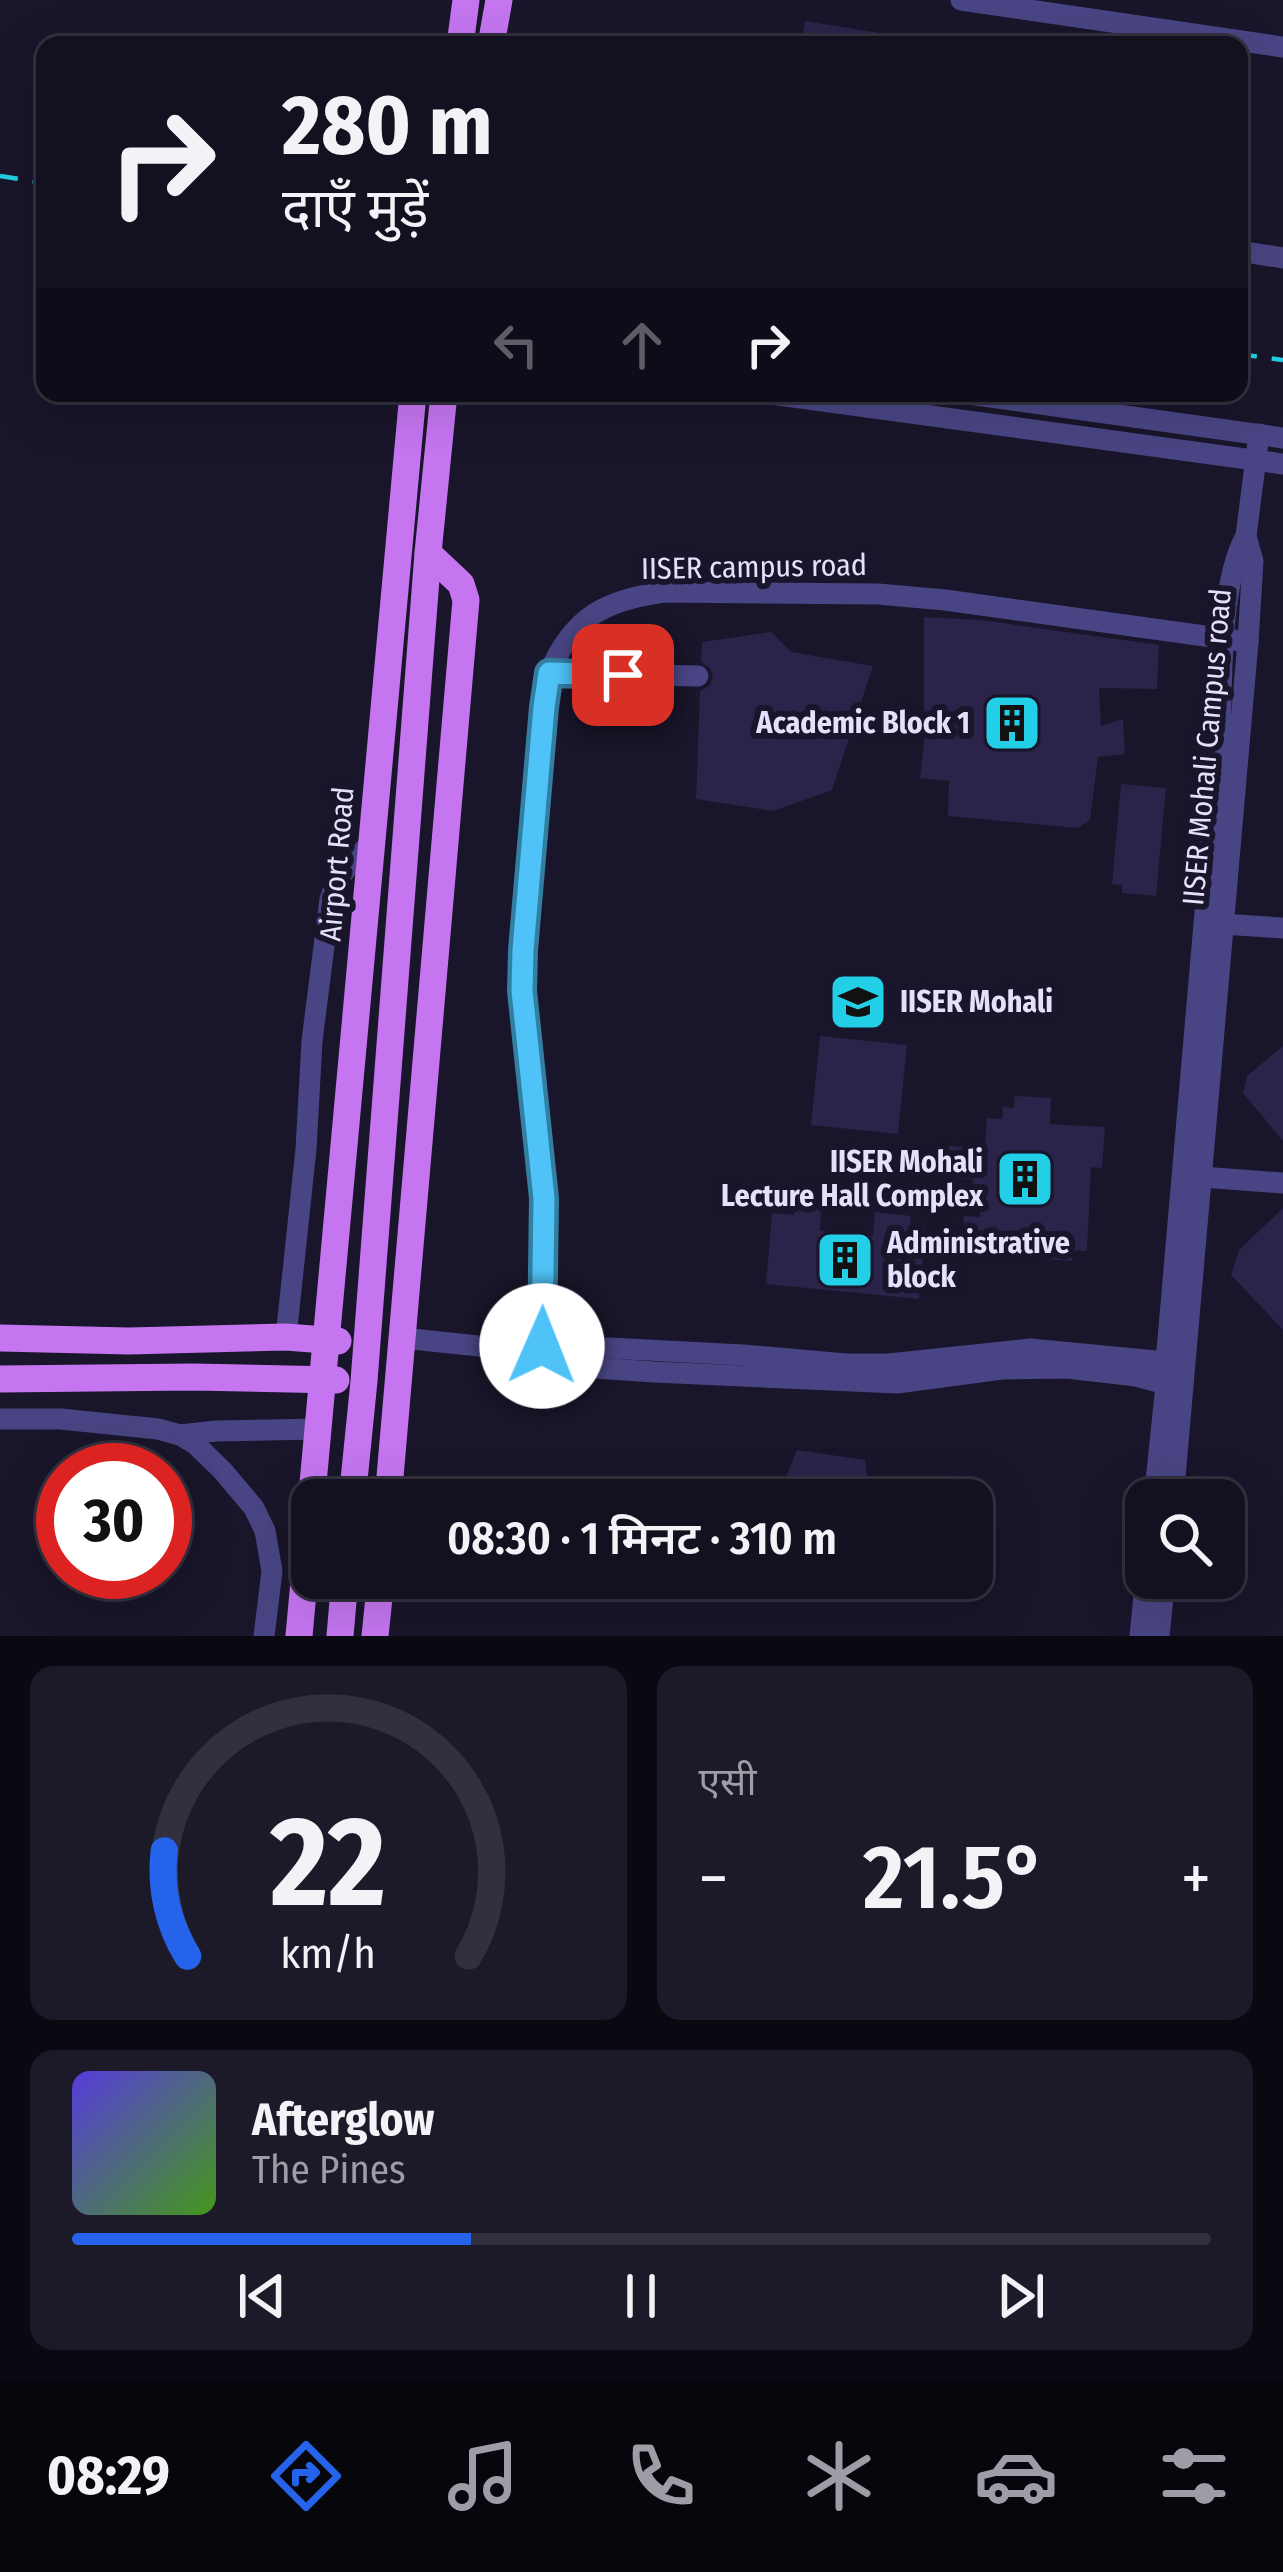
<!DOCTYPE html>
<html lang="hi">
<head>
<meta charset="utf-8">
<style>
	body { margin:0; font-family:"Fira Sans Condensed","Noto Sans Devanagari",sans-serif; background:#1c1929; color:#f1f3f6; height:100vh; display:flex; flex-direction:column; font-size:45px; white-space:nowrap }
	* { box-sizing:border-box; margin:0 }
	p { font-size:39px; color:#9d9da5 }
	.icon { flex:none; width:66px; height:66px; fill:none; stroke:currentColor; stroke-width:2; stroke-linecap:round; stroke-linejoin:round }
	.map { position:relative; height:1636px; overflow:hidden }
	.sheet { display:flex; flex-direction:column; gap:30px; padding:30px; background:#0a0912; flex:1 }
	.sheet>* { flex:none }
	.hud { position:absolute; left:36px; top:36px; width:1212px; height:366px; border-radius:24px; box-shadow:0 12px 48px #0002,0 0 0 3px #32303e; background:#131020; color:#f1f3f6; overflow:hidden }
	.controls { position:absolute; left:1125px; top:1479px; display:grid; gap:24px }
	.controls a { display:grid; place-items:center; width:120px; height:120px; border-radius:24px; background:#131020; box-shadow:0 12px 48px #0002,0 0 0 3px #32303e; font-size:60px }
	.speed { position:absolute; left:36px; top:1443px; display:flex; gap:24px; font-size:60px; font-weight:700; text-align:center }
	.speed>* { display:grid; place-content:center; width:156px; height:156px; border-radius:50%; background:#131020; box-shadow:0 12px 48px #0002,0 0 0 3px #32303e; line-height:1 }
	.speed .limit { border:18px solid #d22; background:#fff; color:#111 }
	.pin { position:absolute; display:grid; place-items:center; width:102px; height:102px; color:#fff; margin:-51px; border-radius:24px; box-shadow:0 6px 18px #0006 }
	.me { position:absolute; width:132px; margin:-66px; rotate:1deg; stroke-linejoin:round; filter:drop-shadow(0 0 9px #0008) }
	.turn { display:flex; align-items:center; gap:42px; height:252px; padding:0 48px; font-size:54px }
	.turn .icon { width:156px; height:156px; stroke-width:2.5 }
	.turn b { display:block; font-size:84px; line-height:102px }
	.lanes { display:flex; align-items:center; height:114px; padding:0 48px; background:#0003; justify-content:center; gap:60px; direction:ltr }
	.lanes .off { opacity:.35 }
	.big { font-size:90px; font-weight:600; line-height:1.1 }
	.sheet .tile { flex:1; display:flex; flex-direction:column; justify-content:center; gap:18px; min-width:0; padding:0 42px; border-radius:24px; background:#1c1929 }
	.sheet .dial { align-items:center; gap:0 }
	.dial svg { height:312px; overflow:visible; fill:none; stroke:#32303e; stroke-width:7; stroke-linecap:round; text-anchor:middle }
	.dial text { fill:#f1f3f6; stroke:none }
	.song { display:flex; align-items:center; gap:36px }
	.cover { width:144px; height:144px; border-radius:18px; background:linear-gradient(135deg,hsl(250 70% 55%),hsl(100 70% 35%)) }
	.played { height:12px; border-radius:6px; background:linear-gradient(90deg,#2563eb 35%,#32303e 35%) }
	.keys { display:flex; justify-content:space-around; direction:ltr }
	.heat { display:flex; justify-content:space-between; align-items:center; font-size:66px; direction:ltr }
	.sheet .tiles { flex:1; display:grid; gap:30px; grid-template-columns:1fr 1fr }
	.tile:last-child { grid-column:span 2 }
	.trip { position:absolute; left:291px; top:1479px; width:702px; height:120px; border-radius:24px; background:#131020; box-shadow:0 12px 48px #0002,0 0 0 3px #32303e; font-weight:600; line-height:120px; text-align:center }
	.tabs { display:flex; height:192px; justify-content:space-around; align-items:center; background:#08060d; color:#9d9da5 }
	.tabs .icon { width:84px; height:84px }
	.tabs .current { color:#2563eb }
	.tabs b { font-size:54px; color:#f1f3f6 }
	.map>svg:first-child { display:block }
	.building { fill:#2b2349 }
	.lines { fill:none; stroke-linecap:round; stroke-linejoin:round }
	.minor { stroke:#494584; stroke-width:21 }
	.major { stroke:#c475ef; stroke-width:27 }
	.rail { stroke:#23cfe6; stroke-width:4.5; stroke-dasharray:18 15; stroke-linecap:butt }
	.route-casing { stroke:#337fa1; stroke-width:30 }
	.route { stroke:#4fc3f7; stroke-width:21 }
	.labels { text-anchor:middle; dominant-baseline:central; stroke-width:12; stroke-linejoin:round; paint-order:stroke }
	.street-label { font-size:30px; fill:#e5e1fc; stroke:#19152a }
	.poi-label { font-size:30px; font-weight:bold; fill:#e5e1fc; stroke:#19152a; text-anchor:end }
</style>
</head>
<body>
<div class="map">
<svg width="1283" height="1636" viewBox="0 0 1283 1636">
	<rect width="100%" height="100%" fill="#19152a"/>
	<g class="building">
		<path d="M805 21 886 34 884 45H801Z"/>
		<path d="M924 617 981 620 1159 645 1157 689 1099 688 1101 726 1123 719 1125 754 1098 757 1090 820 1078 828 948 816 949 781 920 778 924 743Z"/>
		<path d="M771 632 791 652 873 666 832 790 773 811 696 799 700 691 710 685 713 677 710 668 701 662 702 642Z"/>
		<path d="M1121 784 1166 788 1156 896 1122 893V885L1112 884Z"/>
		<path d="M820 1036 907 1045 898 1134 811 1125Z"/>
		<path d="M1283 1046V1141L1243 1093 1247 1076Z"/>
		<path d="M1015 1096 1051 1098 1050 1124 1105 1127 1102 1168 1091 1167 1087 1251 1073 1250 1072 1261 1003 1256V1246L963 1243 964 1216 980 1217 981 1193H972L973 1179 947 1178 949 1146 985 1148 987 1118 1002 1119 1003 1107 1014 1108Z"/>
		<path d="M795 1207 821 1209 820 1231 873 1236 875 1212 911 1216 910 1228 925 1229 919 1299 766 1284 772 1213 794 1215Z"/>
		<path d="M1283 1208V1330L1231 1275 1239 1250Z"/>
		<path d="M797 1450 865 1460 871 1500H777Z"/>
		<path d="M806 1578H841L842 1586 805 1591Z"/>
	</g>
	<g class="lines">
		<g class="minor">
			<path d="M961 0 1283 47"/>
			<path d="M1239 251 1283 258"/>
			<path d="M764 393 1283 464"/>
			<path d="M962 393 1283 438"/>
			<path d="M549 673 698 676"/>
			<path d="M1222 924 1283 928"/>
			<path d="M1188 1176 1283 1183"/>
			<path d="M286 1337 306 1149 312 1041 330 899C338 875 352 860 372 843"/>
			<path d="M402 1338 527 1351 566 1366 654 1372 897 1383 1002 1369 1067 1368 1136 1376 1177 1387"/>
			<path d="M533 1349 542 1346H570L743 1355 846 1364H889L1030 1349 1177 1363"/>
			<path d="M543 1358 544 1198 522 991 523 950 537 779 549 673C573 617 605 600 664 592L878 594 945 600 1248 642"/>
			<path d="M0 1419H61L158 1429 180 1435 195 1444 222 1470 254 1508 265 1531 272 1571 264 1636"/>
			<path d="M180 1435 216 1431 319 1429"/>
			<path d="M1154 1500 1166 1385V1362L1220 739C1222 684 1219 583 1246 536"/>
			<path d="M1173 1500 1248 642 1253 561 1246 536 1259 434"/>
			<path d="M1140 1636 1146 1576"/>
			<path d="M1159 1636 1165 1578"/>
		</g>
		<g class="major">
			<path d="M460 45 466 0"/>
			<path d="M491 45 499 0"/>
			<path d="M0 1338 129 1341 286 1337 338 1341"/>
			<path d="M0 1379 193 1377 336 1380"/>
			<path d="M352 1500 364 1381 428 553 444 393"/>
			<path d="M388 1500 466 600 461 584 428 553"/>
			<path d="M299 1636 413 393"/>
			<path d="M340 1636 345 1578"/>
			<path d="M375 1636 381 1578"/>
		</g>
		<g class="rail">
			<path d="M0 176 45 183"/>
			<path d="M1239 354 1283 360"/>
		</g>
	</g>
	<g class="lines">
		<defs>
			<path id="route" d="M542 1346 544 1198 522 991 523 950 544 707 549 673 623 675"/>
		</defs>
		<use href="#route" class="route-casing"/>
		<use href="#route" class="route"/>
	</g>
	<defs>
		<symbol id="building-square" viewBox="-11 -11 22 22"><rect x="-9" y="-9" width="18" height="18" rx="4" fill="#23cfe6" stroke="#19152a"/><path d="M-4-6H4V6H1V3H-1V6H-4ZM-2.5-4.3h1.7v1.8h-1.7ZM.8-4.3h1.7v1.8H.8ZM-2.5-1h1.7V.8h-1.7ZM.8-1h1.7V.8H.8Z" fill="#111"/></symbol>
		<symbol id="university-square" viewBox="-11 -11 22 22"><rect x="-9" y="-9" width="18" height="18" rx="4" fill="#23cfe6" stroke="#19152a"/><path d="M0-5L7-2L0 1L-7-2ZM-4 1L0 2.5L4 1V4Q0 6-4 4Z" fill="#111"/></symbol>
	</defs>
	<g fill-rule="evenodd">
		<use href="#building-square" x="979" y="690" width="66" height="66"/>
		<use href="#university-square" x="825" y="969" width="66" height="66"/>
		<use href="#building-square" x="992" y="1146" width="66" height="66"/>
		<use href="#building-square" x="812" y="1227" width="66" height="66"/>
	</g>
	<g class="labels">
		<g class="street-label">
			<text transform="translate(754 567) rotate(-1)">IISER campus road</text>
			<text transform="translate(1207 747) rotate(-85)">IISER Mohali Campus road</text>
			<text transform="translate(337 864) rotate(-85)">Airport Road</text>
		</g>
		<g class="poi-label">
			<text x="970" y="723">Academic Block 1</text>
			<text x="900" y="1002" text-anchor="start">IISER Mohali</text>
			<text x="983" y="1162">IISER Mohali<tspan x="983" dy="34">Lecture Hall Complex</tspan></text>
			<text x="887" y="1243" text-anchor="start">Administrative<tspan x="887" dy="34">block</tspan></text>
		</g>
	</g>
</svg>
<div class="controls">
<a><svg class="icon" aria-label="search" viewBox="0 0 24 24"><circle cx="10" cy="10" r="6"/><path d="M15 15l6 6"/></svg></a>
</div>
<div class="speed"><div class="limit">30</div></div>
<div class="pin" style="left:623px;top:675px;background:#d93025"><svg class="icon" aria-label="arrive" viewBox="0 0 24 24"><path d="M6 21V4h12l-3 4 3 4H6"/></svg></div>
<svg class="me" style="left:542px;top:1346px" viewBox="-20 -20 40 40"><circle r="19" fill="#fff"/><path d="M0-13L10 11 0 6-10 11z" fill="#4fc3f7"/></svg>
<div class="trip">08:30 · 1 मिनट · 310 m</div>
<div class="hud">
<div class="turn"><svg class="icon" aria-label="right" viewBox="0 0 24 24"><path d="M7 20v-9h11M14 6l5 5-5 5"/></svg><div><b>280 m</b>दाएँ मुड़ें</div></div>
<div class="lanes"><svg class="icon off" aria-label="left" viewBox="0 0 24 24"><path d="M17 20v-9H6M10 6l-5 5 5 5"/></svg><svg class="icon off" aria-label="ahead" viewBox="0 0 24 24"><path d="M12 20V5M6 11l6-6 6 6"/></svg><svg class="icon" aria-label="right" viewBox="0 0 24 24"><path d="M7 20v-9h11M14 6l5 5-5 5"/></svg></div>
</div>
</div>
<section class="sheet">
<div class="tiles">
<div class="tile dial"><svg viewBox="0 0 100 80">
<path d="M14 69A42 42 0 1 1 86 69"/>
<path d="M14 69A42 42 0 0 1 8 42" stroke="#2563eb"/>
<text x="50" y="56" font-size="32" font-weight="700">22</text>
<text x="50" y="72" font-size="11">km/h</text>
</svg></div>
<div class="tile"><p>एसी</p>
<div class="heat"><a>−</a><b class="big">21.5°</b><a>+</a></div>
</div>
<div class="tile">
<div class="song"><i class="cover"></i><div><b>Afterglow</b><p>The Pines</p></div></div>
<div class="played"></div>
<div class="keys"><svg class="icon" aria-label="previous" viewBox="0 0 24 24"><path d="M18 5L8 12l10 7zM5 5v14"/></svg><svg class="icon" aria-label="pause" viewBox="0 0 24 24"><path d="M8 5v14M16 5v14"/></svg><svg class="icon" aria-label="next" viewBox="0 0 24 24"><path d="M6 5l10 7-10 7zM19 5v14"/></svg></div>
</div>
</div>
</section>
<nav class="tabs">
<b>08:29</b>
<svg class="icon current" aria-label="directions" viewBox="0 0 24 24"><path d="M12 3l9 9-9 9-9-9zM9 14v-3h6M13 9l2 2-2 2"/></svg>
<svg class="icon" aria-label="music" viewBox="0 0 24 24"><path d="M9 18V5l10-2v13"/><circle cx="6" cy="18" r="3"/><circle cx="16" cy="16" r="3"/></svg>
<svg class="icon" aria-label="phone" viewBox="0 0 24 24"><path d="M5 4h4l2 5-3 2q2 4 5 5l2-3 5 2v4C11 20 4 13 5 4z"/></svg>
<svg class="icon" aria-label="climate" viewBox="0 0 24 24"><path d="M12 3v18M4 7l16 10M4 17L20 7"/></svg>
<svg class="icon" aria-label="car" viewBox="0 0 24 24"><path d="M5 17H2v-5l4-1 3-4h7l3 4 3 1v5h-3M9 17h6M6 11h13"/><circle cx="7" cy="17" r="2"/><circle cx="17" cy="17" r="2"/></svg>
<svg class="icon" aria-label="filters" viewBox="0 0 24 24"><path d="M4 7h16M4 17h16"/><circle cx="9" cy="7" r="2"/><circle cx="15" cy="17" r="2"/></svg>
</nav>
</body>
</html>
